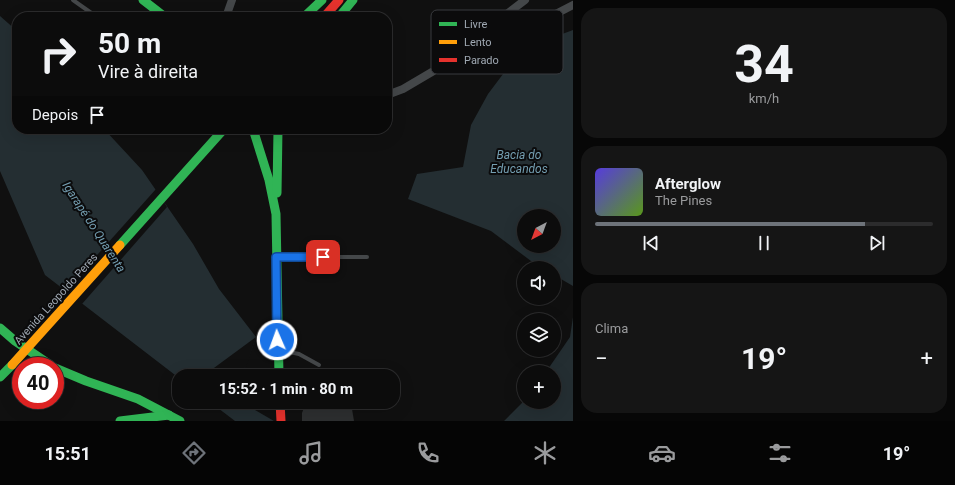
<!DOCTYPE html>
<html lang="pt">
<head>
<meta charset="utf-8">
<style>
	body { margin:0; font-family:Roboto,sans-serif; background:#151515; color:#f1f3f6; height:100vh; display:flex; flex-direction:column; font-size:15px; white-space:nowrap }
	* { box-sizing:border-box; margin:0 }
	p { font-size:13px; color:#9a9b9d }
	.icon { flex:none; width:22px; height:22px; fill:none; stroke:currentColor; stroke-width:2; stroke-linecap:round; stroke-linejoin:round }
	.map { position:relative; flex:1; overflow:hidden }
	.sheet { display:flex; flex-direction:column; gap:8px; padding:8px; background:#070707; width:382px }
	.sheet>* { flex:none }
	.guide { position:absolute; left:12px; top:12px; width:380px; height:122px; border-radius:16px; box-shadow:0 4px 16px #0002,0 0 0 1px #2c2c2d; background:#0c0c0c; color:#f1f3f6; overflow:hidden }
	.needle { width:26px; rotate:221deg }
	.fabs { position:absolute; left:517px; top:209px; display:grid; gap:8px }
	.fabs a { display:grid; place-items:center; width:44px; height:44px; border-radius:50%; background:#0c0c0c; box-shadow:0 4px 16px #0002,0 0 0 1px #2c2c2d; font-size:20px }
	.speed { position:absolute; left:12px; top:357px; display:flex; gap:8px; font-size:20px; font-weight:700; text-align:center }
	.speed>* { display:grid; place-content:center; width:52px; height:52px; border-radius:50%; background:#0c0c0c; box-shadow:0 4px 16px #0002,0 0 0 1px #2c2c2d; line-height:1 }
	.speed .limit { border:6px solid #d22; background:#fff; color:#111 }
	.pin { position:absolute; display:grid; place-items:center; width:34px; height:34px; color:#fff; margin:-17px; border-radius:8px; box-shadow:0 2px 6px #0006 }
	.me { position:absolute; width:44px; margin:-22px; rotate:358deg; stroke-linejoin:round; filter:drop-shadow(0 0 3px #0008) }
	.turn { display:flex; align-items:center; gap:14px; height:84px; padding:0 20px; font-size:18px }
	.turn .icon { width:52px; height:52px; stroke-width:2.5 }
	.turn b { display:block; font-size:28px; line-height:34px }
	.then { display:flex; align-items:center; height:38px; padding:0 20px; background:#0003; gap:8px; font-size:15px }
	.big { font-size:30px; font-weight:700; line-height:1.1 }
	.sheet .widget { flex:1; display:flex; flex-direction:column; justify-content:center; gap:6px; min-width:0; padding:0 14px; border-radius:16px; background:#151515 }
	.sheet .dial { align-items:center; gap:0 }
	.dial b { font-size:52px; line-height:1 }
	.song { display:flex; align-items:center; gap:12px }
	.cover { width:48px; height:48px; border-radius:6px; background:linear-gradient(135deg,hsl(250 70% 55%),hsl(90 70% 35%)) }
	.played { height:4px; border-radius:2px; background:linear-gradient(90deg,#6e737a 80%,#2c2c2d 80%) }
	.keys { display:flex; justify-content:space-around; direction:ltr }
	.heat { display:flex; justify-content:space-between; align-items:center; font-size:22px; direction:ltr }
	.trip { position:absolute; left:172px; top:369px; width:228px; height:40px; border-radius:16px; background:#0c0c0c; box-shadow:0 4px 16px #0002,0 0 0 1px #2c2c2d; font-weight:700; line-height:40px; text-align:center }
	.menu { display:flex; height:64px; justify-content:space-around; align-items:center; background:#050505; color:#9a9b9d }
	.menu .icon { width:28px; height:28px }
	.menu .selected { color:#6e737a }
	.menu b { font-size:18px; color:#f1f3f6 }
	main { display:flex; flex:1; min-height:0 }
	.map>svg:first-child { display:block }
	.water { fill:#242e32; fill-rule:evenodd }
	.pier { fill:#101010 }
	.building { fill:#2d2f30 }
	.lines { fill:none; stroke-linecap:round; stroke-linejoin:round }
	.lane { stroke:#444749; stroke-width:4 }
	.street { stroke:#444749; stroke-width:8 }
	.fast { stroke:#30b455; stroke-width:9 }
	.jam { stroke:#e5322d; stroke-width:9 }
	.fast-bridge { stroke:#30b455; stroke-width:9 }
	.slow-bridge { stroke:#ff9f0a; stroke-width:9 }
	.route-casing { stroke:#114b97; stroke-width:10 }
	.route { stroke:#1a73e8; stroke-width:7 }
	.labels { text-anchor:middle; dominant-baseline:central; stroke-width:4; stroke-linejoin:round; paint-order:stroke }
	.street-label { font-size:11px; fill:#a0a9b3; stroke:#0b0b0c }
	.water-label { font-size:12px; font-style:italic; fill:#749eb1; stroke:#0b0b0c }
	.key { fill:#0b0b0c; stroke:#383a3e; stroke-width:1 }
	.key-label { font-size:11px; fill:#a0a9b3 }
</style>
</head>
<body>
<main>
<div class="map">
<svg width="573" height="421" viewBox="0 0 573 421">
	<rect width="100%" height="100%" fill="#101010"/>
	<g class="water">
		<path d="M0 16 17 31V129H104L142 170 193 244 219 289 256 337 242 376H179V378L45 275 0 171Z"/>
		<path d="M573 30V286L554 275V268H541L535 264 491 231 408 199 417 174 463 167 471 125 488 94 512 62 546 40ZM524 216H554V246H524Z"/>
		<path d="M573 317V421H504L524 401V402H554V372H546L570 337Z"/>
		<path d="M210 402H249L255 410 274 421H235Z"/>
	</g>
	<g class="pier">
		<path d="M156 189 167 207 82 304 65 291Z"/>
		<path d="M256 337 246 367 233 376H203Z"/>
	</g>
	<path class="building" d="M306 402H349L352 409 354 421H302V413Z"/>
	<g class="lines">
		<g class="lane">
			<path d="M73 0 97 17"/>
			<path d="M277 257H367"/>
			<path d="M280 350 299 354 319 365"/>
		</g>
		<g class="street">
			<path d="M226 17 232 0"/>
			<path d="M459 56 476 53 490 48 573 5"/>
			<path d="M387 95 403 89 459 56 478 36 525 0"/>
		</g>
		<g class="fast">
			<path d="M143 0 165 17"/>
			<path d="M304 17 322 0"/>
			<path d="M339 17 353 0"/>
			<path d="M253 129 269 180 276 214 279 376"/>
			<path d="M277 193 278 129"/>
			<path d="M0 328 15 341 52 366"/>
			<path d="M55 368 86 381 138 399 180 421"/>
			<path d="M0 377 12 365"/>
			<path d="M120 421 169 415"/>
		</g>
		<g class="jam">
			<path d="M324 17 339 0"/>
			<path d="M280 402 281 421"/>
		</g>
		<path class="fast-bridge" d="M120 245 224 129"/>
		<path class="slow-bridge" d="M12 365 120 245"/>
	</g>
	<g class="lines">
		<defs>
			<path id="route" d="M277 340 276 257H323"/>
		</defs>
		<use href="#route" class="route-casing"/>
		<use href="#route" class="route"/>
	</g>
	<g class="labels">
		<g class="street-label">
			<text transform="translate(56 299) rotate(-48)">Avenida Leopoldo Peres</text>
		</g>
		<g class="water-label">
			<text x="519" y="155">Bacia do<tspan x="519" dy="14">Educandos</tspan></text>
			<text transform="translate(94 227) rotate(57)">Igarapé do Quarenta</text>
		</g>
	</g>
	<rect x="431" y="10" width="132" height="64" rx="6" class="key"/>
	<rect x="439" y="22" width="18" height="4" fill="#30b455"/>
	<rect x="439" y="40" width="18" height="4" fill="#ff9f0a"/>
	<rect x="439" y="58" width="18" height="4" fill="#e5322d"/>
	<g class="key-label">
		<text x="464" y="28">Livre</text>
		<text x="464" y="46">Lento</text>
		<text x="464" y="64">Parado</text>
	</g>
</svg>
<div class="fabs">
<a><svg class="needle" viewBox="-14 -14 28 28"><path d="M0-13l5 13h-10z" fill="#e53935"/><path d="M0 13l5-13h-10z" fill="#9a9b9d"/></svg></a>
<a><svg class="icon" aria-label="sound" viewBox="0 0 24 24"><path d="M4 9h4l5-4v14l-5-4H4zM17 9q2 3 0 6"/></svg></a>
<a><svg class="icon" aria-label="layers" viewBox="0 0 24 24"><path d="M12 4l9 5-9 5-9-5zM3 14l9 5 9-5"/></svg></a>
<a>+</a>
</div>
<div class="speed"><div class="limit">40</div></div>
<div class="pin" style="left:323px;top:257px;background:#d93025"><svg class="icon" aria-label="arrive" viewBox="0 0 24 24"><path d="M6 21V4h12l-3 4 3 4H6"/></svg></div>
<svg class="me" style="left:277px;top:340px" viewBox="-20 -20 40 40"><circle r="17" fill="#1a73e8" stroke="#fff" stroke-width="3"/><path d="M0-11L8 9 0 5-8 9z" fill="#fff"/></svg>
<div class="trip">15:52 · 1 min · 80 m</div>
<div class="guide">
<div class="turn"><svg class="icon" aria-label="right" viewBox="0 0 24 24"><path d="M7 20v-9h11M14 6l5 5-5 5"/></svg><div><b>50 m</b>Vire à direita</div></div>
<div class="then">Depois<svg class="icon" aria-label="arrive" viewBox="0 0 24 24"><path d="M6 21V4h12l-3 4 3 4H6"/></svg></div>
</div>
</div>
<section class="sheet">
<div class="widget dial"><b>34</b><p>km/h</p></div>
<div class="widget">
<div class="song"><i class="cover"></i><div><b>Afterglow</b><p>The Pines</p></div></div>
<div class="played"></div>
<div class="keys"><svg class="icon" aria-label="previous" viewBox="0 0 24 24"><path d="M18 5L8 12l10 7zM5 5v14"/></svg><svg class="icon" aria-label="pause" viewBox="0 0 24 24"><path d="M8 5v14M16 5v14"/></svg><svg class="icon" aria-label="next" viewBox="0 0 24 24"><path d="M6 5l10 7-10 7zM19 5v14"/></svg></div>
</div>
<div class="widget"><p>Clima</p>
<div class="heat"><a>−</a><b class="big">19°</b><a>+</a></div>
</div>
</section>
</main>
<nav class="menu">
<b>15:51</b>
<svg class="icon selected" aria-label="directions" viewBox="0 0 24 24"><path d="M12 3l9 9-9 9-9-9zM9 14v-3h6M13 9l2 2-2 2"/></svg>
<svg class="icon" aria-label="music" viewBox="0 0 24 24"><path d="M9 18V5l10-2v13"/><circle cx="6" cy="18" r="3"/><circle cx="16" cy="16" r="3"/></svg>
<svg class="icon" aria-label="phone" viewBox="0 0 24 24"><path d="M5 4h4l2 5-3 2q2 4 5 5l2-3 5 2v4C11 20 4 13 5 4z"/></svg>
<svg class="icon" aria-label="climate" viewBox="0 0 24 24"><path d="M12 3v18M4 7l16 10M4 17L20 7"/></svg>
<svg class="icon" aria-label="car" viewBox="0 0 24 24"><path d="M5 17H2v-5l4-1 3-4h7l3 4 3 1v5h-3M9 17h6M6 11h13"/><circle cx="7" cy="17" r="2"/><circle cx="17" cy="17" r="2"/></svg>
<svg class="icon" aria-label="filters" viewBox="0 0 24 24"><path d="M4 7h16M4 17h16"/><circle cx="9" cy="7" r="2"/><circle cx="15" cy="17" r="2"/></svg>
<b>19°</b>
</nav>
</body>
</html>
